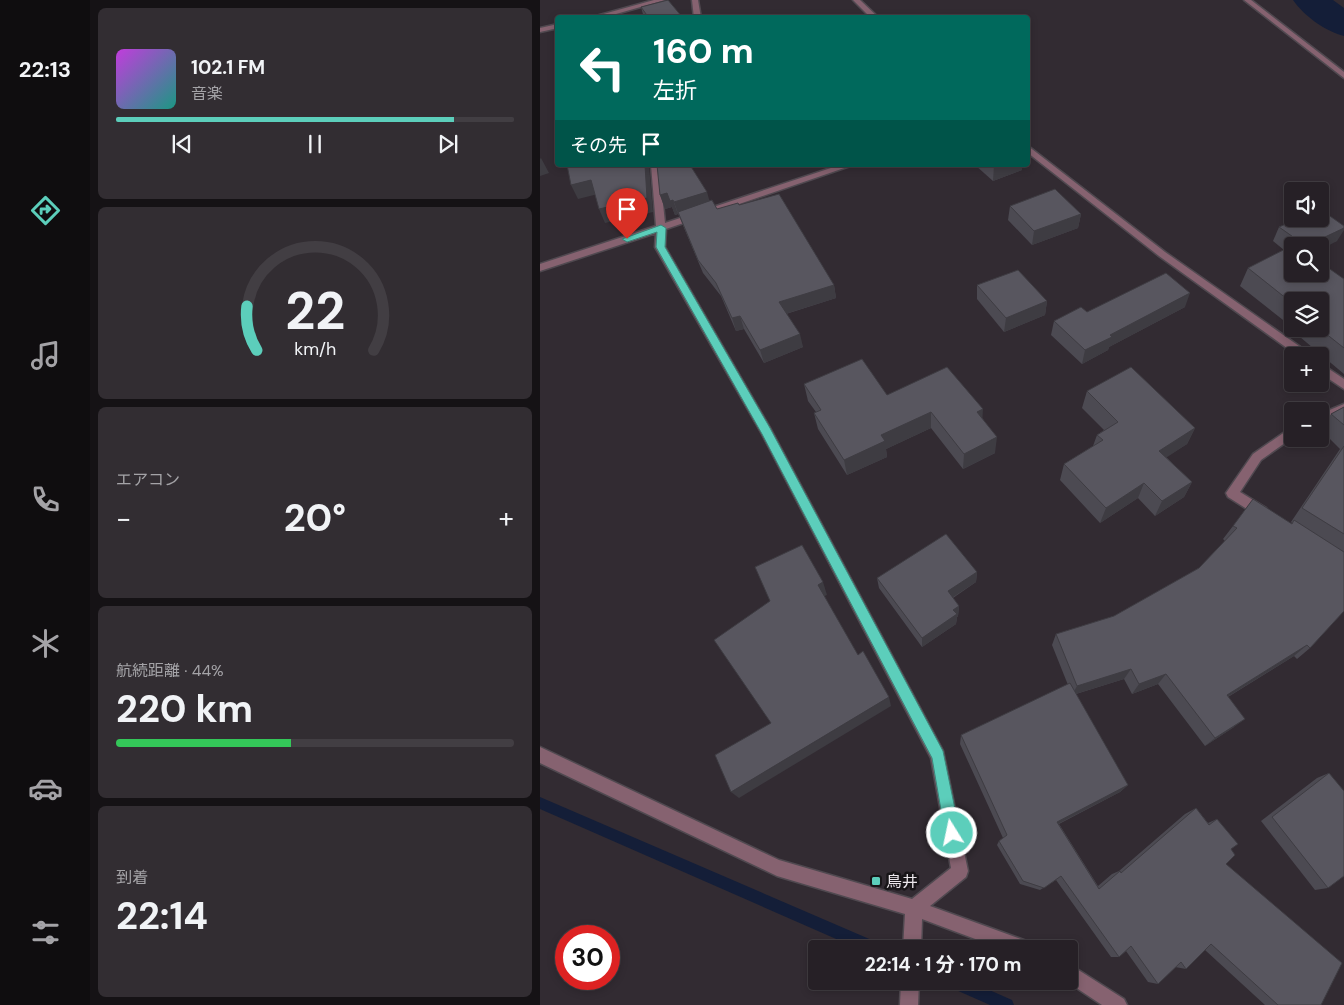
<!DOCTYPE html>
<html lang="ja">
<head>
<meta charset="utf-8">
<style>
	body { margin:0; font-family:"DM Sans","Noto Sans JP",sans-serif; background:#322d32; color:#f1f3f6; height:100vh; display:flex; flex-direction:column; font-size:19px; white-space:nowrap }
	* { box-sizing:border-box; margin:0 }
	p { font-size:16px; color:#a4a3a7 }
	.icon { flex:none; width:28px; height:28px; fill:none; stroke:currentColor; stroke-width:2; stroke-linecap:round; stroke-linejoin:round }
	.map { position:relative; flex:1; overflow:hidden }
	.details { display:flex; flex-direction:column; gap:8px; padding:8px; background:#151215; width:450px }
	.details>* { flex:none }
	.guide { position:absolute; left:15px; top:15px; width:475px; height:152px; border-radius:5px; box-shadow:0 2px 8px #0003,0 0 0 1px #423e43; background:#00695c; color:#fff; overflow:hidden }
	.fabs { position:absolute; left:744px; top:182px; display:grid; gap:10px }
	.fabs a { display:grid; place-items:center; width:45px; height:45px; border-radius:5px; background:#262026; box-shadow:0 2px 8px #0003,0 0 0 1px #423e43; font-size:25px }
	.speed { position:absolute; left:15px; top:925px; display:flex; gap:10px; font-size:25px; font-weight:700; text-align:center }
	.speed>* { display:grid; place-content:center; width:65px; height:65px; border-radius:50%; background:#262026; box-shadow:0 2px 8px #0003,0 0 0 1px #423e43; line-height:1 }
	.speed .limit { border:8px solid #d22; background:#fff; color:#111 }
	.pin { position:absolute; display:grid; place-items:center; width:42px; height:42px; color:#fff; margin:-51px -21px; border-radius:50% 50% 50% 0; rotate:-45deg; box-shadow:0 0 5px #0007 }
	.pin .icon { rotate:45deg }
	.me { position:absolute; width:55px; margin:-28px; rotate:350deg; stroke-linejoin:round; filter:drop-shadow(0 0 4px #0008) }
	.turn { display:flex; align-items:center; gap:18px; height:105px; padding:0 15px; font-size:22px }
	.turn .icon { width:65px; height:65px; stroke-width:2.5 }
	.turn b { display:block; font-size:35px; line-height:42px }
	.then { display:flex; align-items:center; height:48px; padding:0 15px; background:#0003; gap:10px; font-size:19px }
	.big { font-size:38px; font-weight:700; line-height:1.1 }
	.details .tile { flex:1; display:flex; flex-direction:column; justify-content:center; gap:8px; min-width:0; padding:0 18px; border-radius:8px; background:#322d32 }
	.details .dial { align-items:center; gap:0 }
	.dial svg { height:130px; overflow:visible; fill:none; stroke:#423e43; stroke-width:7; stroke-linecap:round; text-anchor:middle }
	.dial text { fill:#f1f3f6; stroke:none }
	.song { display:flex; align-items:center; gap:15px }
	.cover { width:60px; height:60px; border-radius:8px; background:linear-gradient(135deg,hsl(290 70% 55%),hsl(170 70% 35%)) }
	.played { height:5px; border-radius:2px; background:linear-gradient(90deg,#5ccebb 85%,#423e43 85%) }
	.keys { display:flex; justify-content:space-around; direction:ltr }
	.heat { display:flex; justify-content:space-between; align-items:center; font-size:28px; direction:ltr }
	.charge { height:8px; border-radius:4px; background:linear-gradient(90deg,#34c759 44%,#423e43 0) }
	.trip { position:absolute; left:268px; top:940px; width:270px; height:50px; border-radius:5px; background:#262026; box-shadow:0 2px 8px #0003,0 0 0 1px #423e43; font-weight:700; line-height:50px; text-align:center }
	main { display:flex; flex:1; min-height:0 }
	.tab-bar { display:flex; flex-direction:column; width:90px; justify-content:space-around; align-items:center; background:#0f0d0f; color:#a4a3a7 }
	.tab-bar .icon { width:35px; height:35px }
	.tab-bar .on { color:#5ccebb }
	.tab-bar b { font-size:22px; color:#f1f3f6 }
	.map>svg:first-child { display:block }
	.lines { fill:none; stroke-linecap:round; stroke-linejoin:round }
	.stream { fill:#141e38; fill-rule:evenodd }
	.river { fill:#141e38; fill-rule:evenodd }
	.minor-casing { stroke:#504950; stroke-width:3 }
	.minor { fill:#866270; fill-rule:evenodd }
	.wall { fill:#4c4a52 }
	.shaded-wall { fill:#3e3c42 }
	.building { fill:#58565f; stroke:#3e3c42 }
	.route { fill:#5ccebb; stroke:#3c867a }
	.poi-dot { fill:#5ccebb; stroke:#181518; stroke-width:2 }
	.labels { text-anchor:middle; dominant-baseline:central; stroke-width:5; stroke-linejoin:round; paint-order:stroke }
	.near-poi-label { font-size:16px; fill:#ebe6eb; stroke:#181518; text-anchor:start }
</style>
</head>
<body>
<main>
<nav class="tab-bar">
<b>22:13</b>
<svg class="icon on" aria-label="directions" viewBox="0 0 24 24"><path d="M12 3l9 9-9 9-9-9zM9 14v-3h6M13 9l2 2-2 2"/></svg>
<svg class="icon" aria-label="music" viewBox="0 0 24 24"><path d="M9 18V5l10-2v13"/><circle cx="6" cy="18" r="3"/><circle cx="16" cy="16" r="3"/></svg>
<svg class="icon" aria-label="phone" viewBox="0 0 24 24"><path d="M5 4h4l2 5-3 2q2 4 5 5l2-3 5 2v4C11 20 4 13 5 4z"/></svg>
<svg class="icon" aria-label="climate" viewBox="0 0 24 24"><path d="M12 3v18M4 7l16 10M4 17L20 7"/></svg>
<svg class="icon" aria-label="car" viewBox="0 0 24 24"><path d="M5 17H2v-5l4-1 3-4h7l3 4 3 1v5h-3M9 17h6M6 11h13"/><circle cx="7" cy="17" r="2"/><circle cx="17" cy="17" r="2"/></svg>
<svg class="icon" aria-label="filters" viewBox="0 0 24 24"><path d="M4 7h16M4 17h16"/><circle cx="9" cy="7" r="2"/><circle cx="15" cy="17" r="2"/></svg>
</nav>
<section class="details">
<div class="tile">
<div class="song"><i class="cover"></i><div><b>102.1 FM</b><p>音楽</p></div></div>
<div class="played"></div>
<div class="keys"><svg class="icon" aria-label="previous" viewBox="0 0 24 24"><path d="M18 5L8 12l10 7zM5 5v14"/></svg><svg class="icon" aria-label="pause" viewBox="0 0 24 24"><path d="M8 5v14M16 5v14"/></svg><svg class="icon" aria-label="next" viewBox="0 0 24 24"><path d="M6 5l10 7-10 7zM19 5v14"/></svg></div>
</div>
<div class="tile dial"><svg viewBox="0 0 100 80">
<path d="M14 69A42 42 0 1 1 86 69"/>
<path d="M14 69A42 42 0 0 1 8 42" stroke="#5ccebb"/>
<text x="50" y="56" font-size="32" font-weight="700">22</text>
<text x="50" y="72" font-size="11">km/h</text>
</svg></div>
<div class="tile"><p>エアコン</p>
<div class="heat"><a>−</a><b class="big">20°</b><a>+</a></div>
</div>
<div class="tile"><p>航続距離 · 44%</p><b class="big">220 km</b><div class="charge"></div></div>
<div class="tile"><p>到着</p><b class="big">22:14</b></div>
</section>
<div class="map">
<svg width="804" height="1005" viewBox="0 0 804 1005">
	<rect width="100%" height="100%" fill="#322b32"/>
	<g class="lines">
		<g class="stream">
			<path d="M0 797 341 944 343 949H319L0 809Z"/>
			<path d="M405 981H429L472 1000 474 1005H450L407 986Z"/>
		</g>
		<path class="river" d="M753 0H793L804 8V36C785 31 764 16 753 0Z"/>
		<defs>
			<g id="minor">
				<path d="M114 0H125L62 18H49Z"/>
				<path d="M152 0H158L161 18H154Z"/>
				<path d="M313 0H320L339 18H331Z"/>
				<path d="M704 0H711L804 72V78Z"/>
				<path d="M18 24V28L0 32V28Z"/>
				<path d="M488 146 625 252 769 353 770 356H758L619 256 488 153Z"/>
				<path d="M111 165H119L125 223 300 165H313L126 229 125 247 230 428 403 751 428 871 426 877 390 906 492 943 495 949H462L382 919 381 949H363L365 914 237 876 0 763V747L239 860 372 899 411 868 391 758 222 434 115 247 116 233 0 271V264L116 226Z"/>
				<path d="M780 363 804 379V389L780 373Z"/>
				<path d="M804 404V413L780 424V414Z"/>
				<path d="M752 427V438L721 460 700 492 726 508 728 512 726 516 722 517 718 516 688 497 686 493 713 454Z"/>
				<path d="M529 964 584 999 587 1005H562L526 981H529Z"/>
				<path d="M361 981H379L378 1005H360Z"/>
			</g>
		</defs>
		<use href="#minor" class="minor-casing"/>
		<use href="#minor" class="minor"/>
	</g>
	<g class="wall">
		<path d="M101 7 143 18H104Z"/>
		<path d="M435 165H482V170L453 181Z"/>
		<path d="M120 195 170 201 177 209 199 205 294 285 296 298 246 314 263 347 224 363 204 329 196 331 181 296 163 273 139 216 138 214 135 215 132 207 125 209Z"/>
		<path d="M470 206 541 214 538 228 492 245 468 220Z"/>
		<path d="M739 227 797 241 780 246H752L804 279V374L760 337 762 334 755 329H780V301H752V327L700 286 708 268 744 250 733 241Z"/>
		<path d="M437 285 507 301 505 315 464 332 437 299Z"/>
		<path d="M645 307 569 347 568 350 542 364 511 335 514 321 547 312Z"/>
		<path d="M264 384 347 395 443 419 455 453 423 469 391 428 346 449 347 457 307 475 278 429 274 413 276 412 268 401Z"/>
		<path d="M547 391 655 428 647 444 626 457 652 482 644 497 615 516 598 498 560 523 520 480 524 464 553 446 557 435 564 430 542 408Z"/>
		<path d="M804 407V611L770 648 757 659 754 656 688 697 694 727 665 746 618 684 592 694 584 679 536 694 588 785 580 792 519 824 558 886 572 874 579 871 645 814 656 808 668 823 677 819 691 849 686 864 781 1005H725L665 950 646 969 635 967 618 984 608 982 586 951 579 957H571L516 880 500 890 480 884 457 845 459 841 463 838 420 744 421 735 528 685 512 645 516 634 574 616 659 568 685 541 683 539 693 526 751 523H752L751 522 800 449 780 429 791 414Z"/>
		<path d="M437 572 436 582 413 598 419 606 418 616 417 617 416 624 382 647 339 588 337 578Z"/>
		<path d="M789 773 788 888 775 890 721 821 777 778Z"/>
	</g>
	<g class="shaded-wall">
		<path d="M1 158 9 173 0 176V159Z"/>
		<path d="M105 165H109L113 212 65 223 59 209Z"/>
		<path d="M454 165H482V170L453 181Z"/>
		<path d="M51 180 58 194 38 199 31 185Z"/>
		<path d="M167 192 171 206 139 216 134 202Z"/>
		<path d="M127 193 133 200 138 214 135 215 132 207 125 209 120 195Z"/>
		<path d="M541 214 538 228 492 245 494 231Z"/>
		<path d="M804 228V230L797 241 780 250V246H766Z"/>
		<path d="M294 285 296 298 242 315 239 302Z"/>
		<path d="M650 293 645 307 569 347 568 350 542 364 545 350 570 335Z"/>
		<path d="M507 301 505 315 464 332 466 318Z"/>
		<path d="M200 316 204 329 196 331 192 318Z"/>
		<path d="M260 334 263 347 224 363 220 350Z"/>
		<path d="M443 409 442 426 437 412Z"/>
		<path d="M391 412V428L346 449 347 457 307 475 304 460 341 435Z"/>
		<path d="M655 428 647 444 612 467 619 451Z"/>
		<path d="M457 437 455 453 423 469 424 454Z"/>
		<path d="M652 482 644 497 615 516 622 501Z"/>
		<path d="M604 483 598 498 560 523 566 508Z"/>
		<path d="M437 572 436 582 407 601 408 591Z"/>
		<path d="M283 582 287 595 282 597 278 585Z"/>
		<path d="M419 606 418 616 417 617 416 624 382 647V638L413 610Z"/>
		<path d="M767 645 754 656 676 704 687 695Z"/>
		<path d="M591 669 584 679 532 695 537 686Z"/>
		<path d="M626 674 618 684 592 694 599 684Z"/>
		<path d="M349 697 351 706 199 798 191 792Z"/>
		<path d="M705 719 694 727 665 746 675 738Z"/>
		<path d="M588 785 580 792 512 827 517 822Z"/>
	</g>
	<g class="building">
		<path d="M128 0 143 18H109L101 7Z"/>
		<path d="M27 165H105L107 198 59 209 51 180 31 185Z"/>
		<path d="M117 165H150L167 192 134 202 133 200 130 201 127 193 120 195Z"/>
		<path d="M515 189 541 214 494 231 470 206Z"/>
		<path d="M239 194 294 285 239 302 260 334 220 350 200 316 192 318 176 283 158 260 138 212 172 200 177 209 198 203 199 205Z"/>
		<path d="M780 209 804 226V228L766 246 739 227 757 219H780Z"/>
		<path d="M755 244 758 246H752V274H780V262L804 279V348L780 329V301H752V303L708 268Z"/>
		<path d="M478 270 507 301 466 318 437 285Z"/>
		<path d="M626 273 650 293 570 335 572 337 545 350 514 321 541 307 547 312Z"/>
		<path d="M322 359 347 395 407 367 443 409 437 412 457 437 424 454 391 412 341 435 345 441 304 460 274 413 281 410 264 384Z"/>
		<path d="M591 367 655 428 619 451 652 482 622 501 604 483 566 508 524 464 563 440 557 435 578 422 547 391Z"/>
		<path d="M804 407V425L791 414Z"/>
		<path d="M804 446V534L762 508Z"/>
		<path d="M713 499 752 524 754 520 804 552V611L770 648 767 645 687 695 705 719 675 738 626 674 599 684 591 669 537 686 516 634 574 616 659 568 697 528 693 526Z"/>
		<path d="M406 534 437 572 408 591 419 606 413 610 417 614 382 638 337 578Z"/>
		<path d="M262 545 283 582 278 585 318 655 323 651 349 697 191 792 175 755 231 723 174 640 230 601 215 567Z"/>
		<path d="M530 683 588 785 517 822 559 889 580 871 581 873 656 808 669 825 677 819 698 844 691 849 695 855 686 864 802 963 781 1005H738L671 944 646 969 641 962 618 984 591 946 579 957 521 876 504 888 483 881 459 841 467 835 421 735Z"/>
		<path d="M789 773 804 791V876L788 888 732 817Z"/>
	</g>
	<path class="route" d="M121 225 126 228 125 247 230 428 403 751 420 833 418 838 412 840 407 838 405 833 392 758 222 434 116 247 117 232 87 242 82 239Z"/>
	<rect class="poi-dot" x="331" y="876" width="10" height="10" rx="2.5"/>
	<g class="labels">
		<g class="near-poi-label">
			<text x="346" y="881">鳥井</text>
		</g>
	</g>
</svg>
<div class="fabs">
<a><svg class="icon" aria-label="sound" viewBox="0 0 24 24"><path d="M4 9h4l5-4v14l-5-4H4zM17 9q2 3 0 6"/></svg></a>
<a><svg class="icon" aria-label="search" viewBox="0 0 24 24"><circle cx="10" cy="10" r="6"/><path d="M15 15l6 6"/></svg></a>
<a><svg class="icon" aria-label="layers" viewBox="0 0 24 24"><path d="M12 4l9 5-9 5-9-5zM3 14l9 5 9-5"/></svg></a>
<a>+</a>
<a>−</a>
</div>
<div class="speed"><div class="limit">30</div></div>
<div class="pin" style="left:87px;top:239px;background:#d93025"><svg class="icon" aria-label="arrive" viewBox="0 0 24 24"><path d="M6 21V4h12l-3 4 3 4H6"/></svg></div>
<svg class="me" style="left:412px;top:833px" viewBox="-20 -20 40 40"><circle r="17" fill="#5ccebb" stroke="#fff" stroke-width="3"/><path d="M0-11L8 9 0 5-8 9z" fill="#fff"/></svg>
<div class="trip">22:14 · 1 分 · 170 m</div>
<div class="guide">
<div class="turn"><svg class="icon" aria-label="left" viewBox="0 0 24 24"><path d="M17 20v-9H6M10 6l-5 5 5 5"/></svg><div><b>160 m</b>左折</div></div>
<div class="then">その先<svg class="icon" aria-label="arrive" viewBox="0 0 24 24"><path d="M6 21V4h12l-3 4 3 4H6"/></svg></div>
</div>
</div>
</main>
</body>
</html>
